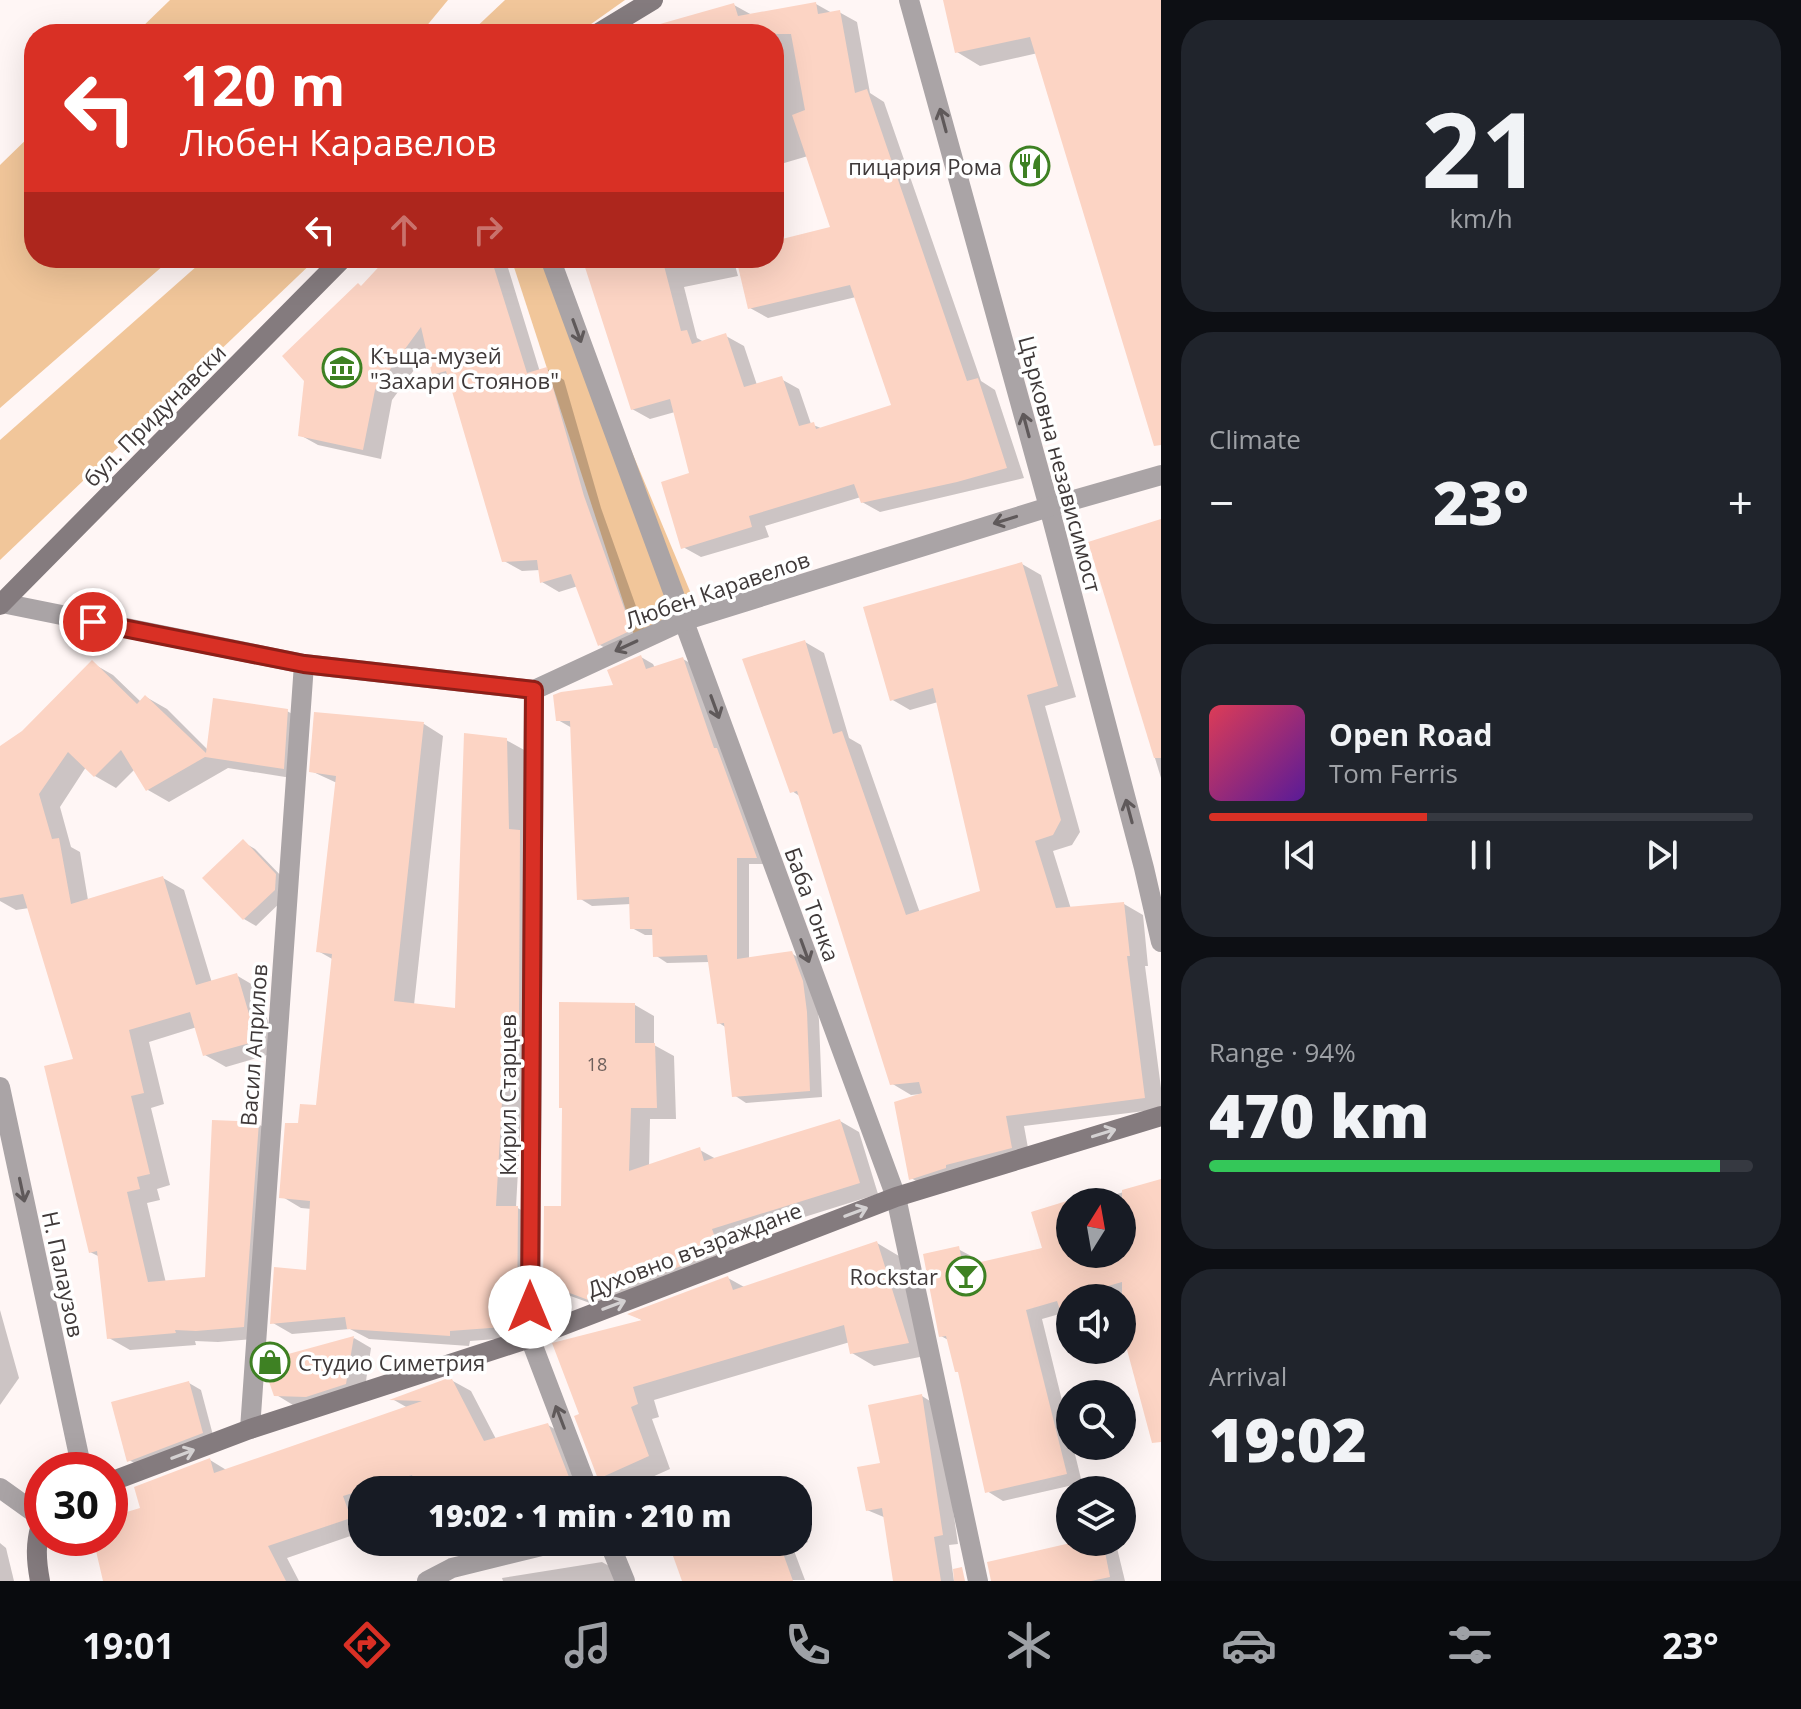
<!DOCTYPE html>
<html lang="en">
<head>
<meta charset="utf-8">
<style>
	body { margin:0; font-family:"Open Sans",sans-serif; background:#20242c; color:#f1f3f6; height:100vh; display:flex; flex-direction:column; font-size:30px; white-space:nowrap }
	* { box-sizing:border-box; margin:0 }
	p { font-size:26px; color:#9ea1a6 }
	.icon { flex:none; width:44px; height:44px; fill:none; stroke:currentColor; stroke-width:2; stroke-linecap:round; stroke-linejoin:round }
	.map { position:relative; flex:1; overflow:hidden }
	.sheet { display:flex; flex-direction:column; gap:20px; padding:20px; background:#0d0f14; width:640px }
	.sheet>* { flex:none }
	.hud { position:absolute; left:24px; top:24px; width:760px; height:244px; border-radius:32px; box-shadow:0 8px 32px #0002; background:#d93025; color:#fff; overflow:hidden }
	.needle { width:52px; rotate:11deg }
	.fabs { position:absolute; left:1056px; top:1188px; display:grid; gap:16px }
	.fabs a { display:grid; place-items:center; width:80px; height:80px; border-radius:50%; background:#171b24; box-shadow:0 8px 32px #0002; font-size:40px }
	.speed { position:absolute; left:24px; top:1452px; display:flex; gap:16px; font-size:40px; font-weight:700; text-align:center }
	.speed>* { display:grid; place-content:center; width:104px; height:104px; border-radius:50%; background:#171b24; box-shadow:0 8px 32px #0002; line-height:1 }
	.speed .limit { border:12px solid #d22; background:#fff; color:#111 }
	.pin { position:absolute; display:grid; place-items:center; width:68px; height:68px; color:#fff; margin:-34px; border:4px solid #fff; border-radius:50%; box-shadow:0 2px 8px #0007 }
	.me { position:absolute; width:88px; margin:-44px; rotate:0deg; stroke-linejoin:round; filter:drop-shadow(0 0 6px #0008) }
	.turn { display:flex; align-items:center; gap:28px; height:168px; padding:0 24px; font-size:36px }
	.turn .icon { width:104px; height:104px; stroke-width:2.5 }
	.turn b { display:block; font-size:56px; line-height:68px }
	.lanes { display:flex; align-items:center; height:76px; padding:0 24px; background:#0003; justify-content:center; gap:40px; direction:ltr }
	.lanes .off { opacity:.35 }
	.big { font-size:60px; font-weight:800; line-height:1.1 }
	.sheet .tile { flex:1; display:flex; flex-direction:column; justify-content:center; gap:12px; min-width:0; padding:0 28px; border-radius:32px; background:#20242c }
	.sheet .dial { align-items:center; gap:0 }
	.dial b { font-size:104px; line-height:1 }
	.song { display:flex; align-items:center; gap:24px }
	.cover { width:96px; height:96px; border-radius:12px; background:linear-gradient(135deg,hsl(350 70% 55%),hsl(270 70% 35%)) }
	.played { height:8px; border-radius:4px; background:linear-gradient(90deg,#d93025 40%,#363941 40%) }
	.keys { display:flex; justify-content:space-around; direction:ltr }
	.heat { display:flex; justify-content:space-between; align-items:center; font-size:44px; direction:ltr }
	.charge { height:12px; border-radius:6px; background:linear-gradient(90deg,#34c759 94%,#363941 0) }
	.trip { position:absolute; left:348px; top:1476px; width:464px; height:80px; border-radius:32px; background:#171b24; box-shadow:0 8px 32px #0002; font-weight:800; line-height:80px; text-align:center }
	.menu { display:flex; height:128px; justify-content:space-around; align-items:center; background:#090b0e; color:#9ea1a6 }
	.menu .icon { width:56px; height:56px }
	.menu .selected { color:#d93025 }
	.menu b { font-size:36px; color:#f1f3f6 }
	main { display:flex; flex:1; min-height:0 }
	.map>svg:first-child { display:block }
	.green { fill:#f1c69a }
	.shadow { fill:#0003 }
	.building { fill:#fcd4c4 }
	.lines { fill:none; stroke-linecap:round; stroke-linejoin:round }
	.street { stroke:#aaa4a6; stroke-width:20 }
	.secondary { stroke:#847b7e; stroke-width:20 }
	.oneway { stroke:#5f595a }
	.oneway2 { stroke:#d4d1d2 }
	.route-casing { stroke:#8d1f18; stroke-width:20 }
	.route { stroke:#d93025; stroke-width:14 }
	.labels { text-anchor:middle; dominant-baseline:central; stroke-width:7; stroke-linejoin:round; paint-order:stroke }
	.number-label { font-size:18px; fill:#6e605c }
	.poi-label { font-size:22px; fill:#3f3939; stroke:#fff; text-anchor:end }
	.street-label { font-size:22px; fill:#3f3939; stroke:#fff }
</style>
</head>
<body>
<main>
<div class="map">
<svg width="1161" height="1581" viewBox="0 0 1161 1581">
	<rect width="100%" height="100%" fill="#fff6f5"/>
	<g class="green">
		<path d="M170 0H448L420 34H135Z"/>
		<path d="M505 0H625L577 34H469Z"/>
		<path d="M34 132V258H172L0 408V165Z"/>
		<path d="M206 258H317L0 560V440Z"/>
		<path d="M511 258H551L702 620 636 641Z"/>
	</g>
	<g class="shadow">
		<path d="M945 0H1161V441L1038 53 980 66 957 52Z"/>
		<path d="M816 4 832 13 839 12 857 22 870 93 884 102 981 381 995 390 1024 478 880 512 862 502 861 497 765 526 769 537 701 557 683 547 692 474 675 412 650 419 632 409 584 258H733L738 276 684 287 697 338 704 342 726 336 744 346 757 385 781 379 799 389 811 424 823 429 894 406 856 297 768 318 750 308 738 258H774V243L833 229 808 156 774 166V34H651L650 29 734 5 752 15Z"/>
		<path d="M390 258H505L540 372 547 369 564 380 601 508 648 640 617 655 600 645 578 586 559 592 542 582 540 570 522 571 504 561 452 384 433 374 428 351 392 400 381 459 318 445 300 435 362 288Z"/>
		<path d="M1161 521V778L1090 543Z"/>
		<path d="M1022 564 1041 575 1076 697 1045 706 1080 832 1072 845 1053 851 1071 909 1124 904 1143 915 1148 966H1145L1161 1088V1109L1024 1126 1030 1159 930 1189 911 1178 921 1094 911 1095 891 1083 801 797 792 791 805 642 824 653 849 738 861 745 920 913 983 893 938 702 910 710 891 699Z"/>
		<path d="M641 657 653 664 655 668 683 659 695 666 768 864H749V959L791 953 804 961 815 990 819 1020 822 1097 746 1103 734 1095 727 1028 719 1023 710 962 667 963 655 955 654 935H645L632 928 631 904 592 906 579 898 572 728 558 720 616 687Z"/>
		<path d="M92 663 113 675 141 702 146 697 167 709 208 750 287 711 308 723 304 780 228 768 169 802 148 790 135 769 116 788 95 776 86 767 60 807 71 847 80 852 88 900 163 878 184 890 212 983 236 975 258 988 277 1052 226 1067 205 1055 197 1027 149 1042 164 1104 151 1108 170 1185 157 1189 160 1200 147 1203 166 1283 207 1279 258 1124 279 1136 265 1338 218 1342 195 1341 196 1345 130 1350 109 1338 100 1257 90 1252 75 1060 29 908 16 910 0 901V748L23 733Z"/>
		<path d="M315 714 424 724 443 736 414 1005 457 1010 506 740 526 751V1026L516 1207 537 1219 536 1336 470 1341 469 1346 369 1339 350 1329 292 1334 273 1323 307 1272 312 1209 301 1208 281 1196 299 1125 317 1107 334 960 318 951 337 783 311 771Z"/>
		<path d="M243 842 255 849 287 882 286 897 256 926 244 919 205 878Z"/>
		<path d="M635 1005 654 1016V1045L674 1056 676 1119H650L649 1167 700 1150 716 1159 840 1121 859 1132 878 1194 731 1240 738 1262 612 1311 565 1294 545 1282 563 1208Z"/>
		<path d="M1161 1181V1437L1122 1323V1298H1070V1311L1042 1319 1070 1433V1446H1073L1082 1483 1003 1501 987 1491 960 1373 950 1341 941 1336 958 1249 975 1258 977 1265 1044 1250 1070 1202V1254H1122V1202H1090Z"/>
		<path d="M877 1243 899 1256 930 1355 874 1366 852 1353 850 1342 654 1400 659 1417 652 1419 670 1469 623 1490 599 1478 581 1416 644 1321 632 1315 728 1278 746 1288Z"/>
		<path d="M0 1310 19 1378 0 1405Z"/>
		<path d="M354 1338 371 1348 364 1394 293 1405 275 1394Z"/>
		<path d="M451 1380 471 1391 496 1439 548 1425 568 1437 589 1490H362V1532L287 1558 299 1581H105L95 1538H110V1519L142 1509 210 1460 228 1471 408 1408 394 1400Z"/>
		<path d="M189 1383 201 1390 214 1439 141 1467 129 1460Z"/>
		<path d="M922 1396 938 1406 958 1544 949 1545 954 1581H895L886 1518 867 1510 882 1464Z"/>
		<path d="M798 1514 808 1542 793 1548 805 1580 684 1581 670 1542H798Z"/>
		<path d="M1084 1542H1107L1117 1548 1125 1581H1007Z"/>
		<path d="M0 1543 6 1548 14 1581H0Z"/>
		<path d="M602 1562 618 1571 623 1581H503L502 1578Z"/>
	</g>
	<g class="building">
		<path d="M943 0H1161V445L1154 446 1030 37 955 53Z"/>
		<path d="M816 2 818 14 840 10 855 93 867 89 967 381 978 378 1007 468 957 482 861 503 854 484 749 516 752 527 681 549 661 482 689 473 670 399 631 410 582 258H662L681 331 687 330 692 344 726 333 744 387 782 376 799 426 814 422 816 429 891 405 850 285 748 309 736 258H774V241L830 227 792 115 805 110 791 34H654L653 26 734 3 738 16Z"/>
		<path d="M387 258H491L527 373 547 367 584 496 632 630 598 646 571 574 540 583 537 560 502 562 446 371 432 375 421 327 375 390 363 450 298 436 304 381 282 356 358 283 361 286Z"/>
		<path d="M1161 519V758H1154L1088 542Z"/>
		<path d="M1022 562 1058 686 1027 695 1061 820 1053 835 1035 841 1056 908 1124 902 1130 956H1127L1145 1098 1006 1116 1012 1148 946 1165V1168L909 1180 894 1102 922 1093 919 1082 890 1085 797 791 790 793 742 659 805 640 833 734 842 731 906 915 980 891 933 688 890 701 863 607Z"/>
		<path d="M641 655 646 669 683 657 714 748H717L757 858H737V959L792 951 803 981 807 1012 810 1091 732 1097 724 1023 717 1024 707 955 653 957 652 929H630L629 897 577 900 570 721H556L553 695 561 692 613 685 607 670Z"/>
		<path d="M92 660 137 704 145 695 206 753 213 698 288 709 284 769 205 757 146 791 121 750 94 777 68 752 39 794 52 839 59 838 71 904 163 876 196 985 237 973 257 1041 203 1056 190 1012 129 1030 144 1093 131 1096 150 1174 137 1177 140 1189 127 1192 148 1282 205 1277 212 1120 259 1122 244 1327 196 1331 175 1330 176 1333 107 1339 97 1251 89 1253 44 1066 73 1059 23 894 0 898V746L22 731Z"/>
		<path d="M314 712 424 722 394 1001 455 1008 464 733 507 738 509 829 520 830 519 1017 507 1016 496 1206H518L517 1326 450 1331V1336L347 1329 345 1317 270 1324 274 1267 306 1270 310 1201 279 1198 285 1123H298L300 1104 316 1105 332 954 316 952 336 776 309 772Z"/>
		<path d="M243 839 276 874 275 890 243 920 202 878Z"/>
		<path d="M559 1002 635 1003V1043H655L657 1108H631L629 1171 700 1147 704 1161 840 1119 860 1183 712 1229 720 1251 591 1301 543 1283 544 1206H561L562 1108H559Z"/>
		<path d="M1161 1179V1442L1152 1443 1122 1331V1282L1070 1297V1318L1063 1319 1057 1301 1026 1310 1067 1474 985 1493 958 1372H955L946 1336 939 1337 923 1254 959 1246 963 1266 1042 1248 1031 1212 1070 1200V1254H1122V1190Z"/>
		<path d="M877 1241 909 1343 850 1354 844 1325 633 1387 638 1404 631 1407 649 1456 598 1479 574 1416 579 1414 552 1343 642 1320 627 1314 728 1276 733 1290Z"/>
		<path d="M354 1336 346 1384 306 1397 274 1396 268 1379 270 1359Z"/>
		<path d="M451 1377 484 1441 548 1423 574 1490H417L412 1475 343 1496 351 1518 268 1546 286 1581H103L93 1538H110V1517L140 1508 134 1487 210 1458 214 1473 422 1401 389 1400Z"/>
		<path d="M189 1381 203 1433 127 1462 111 1402Z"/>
		<path d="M922 1394 943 1535 934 1537 941 1581H893L882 1508 866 1511 857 1467 880 1463 868 1405Z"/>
		<path d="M668 1542H779L793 1581H682Z"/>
		<path d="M1075 1542H1103L1110 1577 1091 1581H991L987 1562Z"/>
		<path d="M962 1567 965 1581H954L953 1569Z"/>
	</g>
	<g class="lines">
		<g class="street">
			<path d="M909 0 1049 507 1144 868 1161 942"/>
			<path d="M550 258 896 1197 978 1581"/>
			<path d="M2 603 304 664 534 690 683 621 1049 507 1161 475"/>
			<path d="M534 690 530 1338 588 1490"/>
			<path d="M0 1087 82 1470"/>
			<path d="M250 1429 304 664"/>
			<path d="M0 1488 42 1518"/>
			<path d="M609 1542 625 1581"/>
			<path d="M427 1581 452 1568 558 1542"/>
		</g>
		<g class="secondary">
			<path d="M597 34 653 0"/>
			<path d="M0 605 343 258"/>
			<path d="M110 1482 250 1429 530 1338 896 1197 1161 1116"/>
			<path d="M40 1581C36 1560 35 1542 42 1522"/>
		</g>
	</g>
	<defs><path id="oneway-shaft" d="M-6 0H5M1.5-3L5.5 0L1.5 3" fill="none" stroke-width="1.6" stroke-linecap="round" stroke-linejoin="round" transform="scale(2)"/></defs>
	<g class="oneway">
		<use href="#oneway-shaft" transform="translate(943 120) rotate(-105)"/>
		<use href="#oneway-shaft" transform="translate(577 331) rotate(70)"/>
		<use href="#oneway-shaft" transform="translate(1026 425) rotate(-105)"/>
		<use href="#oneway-shaft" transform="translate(1005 520) rotate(163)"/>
		<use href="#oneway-shaft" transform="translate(626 646) rotate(155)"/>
		<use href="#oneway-shaft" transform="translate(715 707) rotate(70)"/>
		<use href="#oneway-shaft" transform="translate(1129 811) rotate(-105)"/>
		<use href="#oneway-shaft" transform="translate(805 951) rotate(70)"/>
		<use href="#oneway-shaft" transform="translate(22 1190) rotate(78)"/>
		<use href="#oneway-shaft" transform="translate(560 1417) rotate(-111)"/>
	</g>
	<g class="oneway2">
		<use href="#oneway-shaft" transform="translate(1104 1133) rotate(-17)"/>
		<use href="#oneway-shaft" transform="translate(856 1212) rotate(-21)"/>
		<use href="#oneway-shaft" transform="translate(614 1305) rotate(-21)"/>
		<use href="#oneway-shaft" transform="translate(183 1454) rotate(-21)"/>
	</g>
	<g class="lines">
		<defs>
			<path id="route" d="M93 622 304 664 534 690 530 1307"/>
		</defs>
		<use href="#route" class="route-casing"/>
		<use href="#route" class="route"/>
	</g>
	<defs>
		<symbol id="restaurant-ring" viewBox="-11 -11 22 22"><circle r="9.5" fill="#fff" stroke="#3e8123" stroke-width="1.5"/><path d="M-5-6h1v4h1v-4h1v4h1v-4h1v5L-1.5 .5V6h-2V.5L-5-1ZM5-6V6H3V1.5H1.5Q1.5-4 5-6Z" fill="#3e8123"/></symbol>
		<symbol id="museum-ring" viewBox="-11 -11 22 22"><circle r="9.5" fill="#fff" stroke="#3e8123" stroke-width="1.5"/><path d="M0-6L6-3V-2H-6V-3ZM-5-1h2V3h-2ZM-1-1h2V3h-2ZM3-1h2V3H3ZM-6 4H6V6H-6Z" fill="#3e8123"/></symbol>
		<symbol id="bar-ring" viewBox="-11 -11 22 22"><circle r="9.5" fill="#fff" stroke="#3e8123" stroke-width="1.5"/><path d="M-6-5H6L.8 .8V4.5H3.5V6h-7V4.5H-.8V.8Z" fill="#3e8123"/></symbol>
		<symbol id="shop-ring" viewBox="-11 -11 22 22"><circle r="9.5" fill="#fff" stroke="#3e8123" stroke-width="1.5"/><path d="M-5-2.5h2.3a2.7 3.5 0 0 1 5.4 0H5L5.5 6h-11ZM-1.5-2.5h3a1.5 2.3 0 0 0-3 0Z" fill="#3e8123"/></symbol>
	</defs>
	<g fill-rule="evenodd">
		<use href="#restaurant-ring" x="1008" y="144" width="44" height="44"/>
		<use href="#museum-ring" x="320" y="346" width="44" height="44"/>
		<use href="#bar-ring" x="944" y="1254" width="44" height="44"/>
		<use href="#shop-ring" x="248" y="1340" width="44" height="44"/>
	</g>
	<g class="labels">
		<g class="number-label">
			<text x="597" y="1064">18</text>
		</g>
		<g class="poi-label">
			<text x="1002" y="166">пицария Рома</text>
			<text x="370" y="355" text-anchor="start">Къща-музей<tspan x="370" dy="25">"Захари Стоянов"</tspan></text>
			<text x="938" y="1276">Rockstar</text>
			<text x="298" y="1362" text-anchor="start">Студио Симетрия</text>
		</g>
		<g class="street-label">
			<text transform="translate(154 415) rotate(-45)">бул. Придунавски</text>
			<text transform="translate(1061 464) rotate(75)">Църковна независимост</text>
			<text transform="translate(717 589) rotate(-19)">Любен Каравелов</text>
			<text transform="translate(813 904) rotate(70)">Баба Тонка</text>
			<text transform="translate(253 1045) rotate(-86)">Васил Априлов</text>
			<text transform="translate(507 1095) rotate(-90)">Кирил Старцев</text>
			<text transform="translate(694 1249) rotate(-21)">Духовно възраждане</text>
			<text transform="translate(64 1274) rotate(78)">Н. Палаузов</text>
		</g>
	</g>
</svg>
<div class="fabs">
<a><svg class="needle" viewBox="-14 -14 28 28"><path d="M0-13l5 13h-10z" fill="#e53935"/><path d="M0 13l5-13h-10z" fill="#9ea1a6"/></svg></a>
<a><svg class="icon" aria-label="sound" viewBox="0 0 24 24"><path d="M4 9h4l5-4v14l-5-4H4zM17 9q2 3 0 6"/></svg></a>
<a><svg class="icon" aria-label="search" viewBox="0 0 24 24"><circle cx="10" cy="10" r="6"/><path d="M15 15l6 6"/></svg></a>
<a><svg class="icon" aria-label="layers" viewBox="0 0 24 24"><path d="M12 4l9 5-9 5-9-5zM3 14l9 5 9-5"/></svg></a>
</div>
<div class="speed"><div class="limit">30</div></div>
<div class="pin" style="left:93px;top:622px;background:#d93025"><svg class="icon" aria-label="arrive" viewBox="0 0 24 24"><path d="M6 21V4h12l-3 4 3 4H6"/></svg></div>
<svg class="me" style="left:530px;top:1307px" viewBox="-20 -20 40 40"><circle r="19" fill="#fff"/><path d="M0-13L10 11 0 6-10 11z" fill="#d93025"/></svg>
<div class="trip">19:02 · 1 min · 210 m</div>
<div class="hud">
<div class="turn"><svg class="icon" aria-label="left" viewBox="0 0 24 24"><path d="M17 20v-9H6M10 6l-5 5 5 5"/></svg><div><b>120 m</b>Любен Каравелов</div></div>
<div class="lanes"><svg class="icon" aria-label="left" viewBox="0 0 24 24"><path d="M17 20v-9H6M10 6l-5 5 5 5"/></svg><svg class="icon off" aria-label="ahead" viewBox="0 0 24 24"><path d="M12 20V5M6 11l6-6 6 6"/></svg><svg class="icon off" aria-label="right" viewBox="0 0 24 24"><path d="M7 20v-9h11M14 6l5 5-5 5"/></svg></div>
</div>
</div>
<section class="sheet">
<div class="tile dial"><b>21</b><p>km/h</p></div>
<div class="tile"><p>Climate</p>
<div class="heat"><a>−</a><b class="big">23°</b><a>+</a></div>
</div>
<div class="tile">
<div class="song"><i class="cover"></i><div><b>Open Road</b><p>Tom Ferris</p></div></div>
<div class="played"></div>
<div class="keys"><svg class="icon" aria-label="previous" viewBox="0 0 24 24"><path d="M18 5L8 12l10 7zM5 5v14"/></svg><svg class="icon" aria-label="pause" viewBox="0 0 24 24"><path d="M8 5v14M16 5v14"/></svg><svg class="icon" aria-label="next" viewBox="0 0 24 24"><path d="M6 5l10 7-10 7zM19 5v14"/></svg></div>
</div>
<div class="tile"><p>Range · 94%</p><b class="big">470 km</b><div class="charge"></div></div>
<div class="tile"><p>Arrival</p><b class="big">19:02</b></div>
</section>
</main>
<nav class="menu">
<b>19:01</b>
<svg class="icon selected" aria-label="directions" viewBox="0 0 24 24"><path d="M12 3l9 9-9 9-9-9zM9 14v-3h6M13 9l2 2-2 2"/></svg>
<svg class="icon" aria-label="music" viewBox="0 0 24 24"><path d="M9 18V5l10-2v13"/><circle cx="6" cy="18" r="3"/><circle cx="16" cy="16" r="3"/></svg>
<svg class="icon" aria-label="phone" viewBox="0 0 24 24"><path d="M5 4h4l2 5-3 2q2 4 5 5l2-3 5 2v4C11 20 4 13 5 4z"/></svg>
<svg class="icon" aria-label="climate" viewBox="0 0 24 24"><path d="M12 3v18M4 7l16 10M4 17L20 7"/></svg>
<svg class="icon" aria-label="car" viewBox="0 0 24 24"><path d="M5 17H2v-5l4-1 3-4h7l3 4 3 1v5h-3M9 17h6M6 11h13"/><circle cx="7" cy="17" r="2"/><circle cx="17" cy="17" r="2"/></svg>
<svg class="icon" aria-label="filters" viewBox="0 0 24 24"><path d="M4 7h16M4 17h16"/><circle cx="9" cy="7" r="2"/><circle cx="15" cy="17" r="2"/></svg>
<b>23°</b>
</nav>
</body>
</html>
